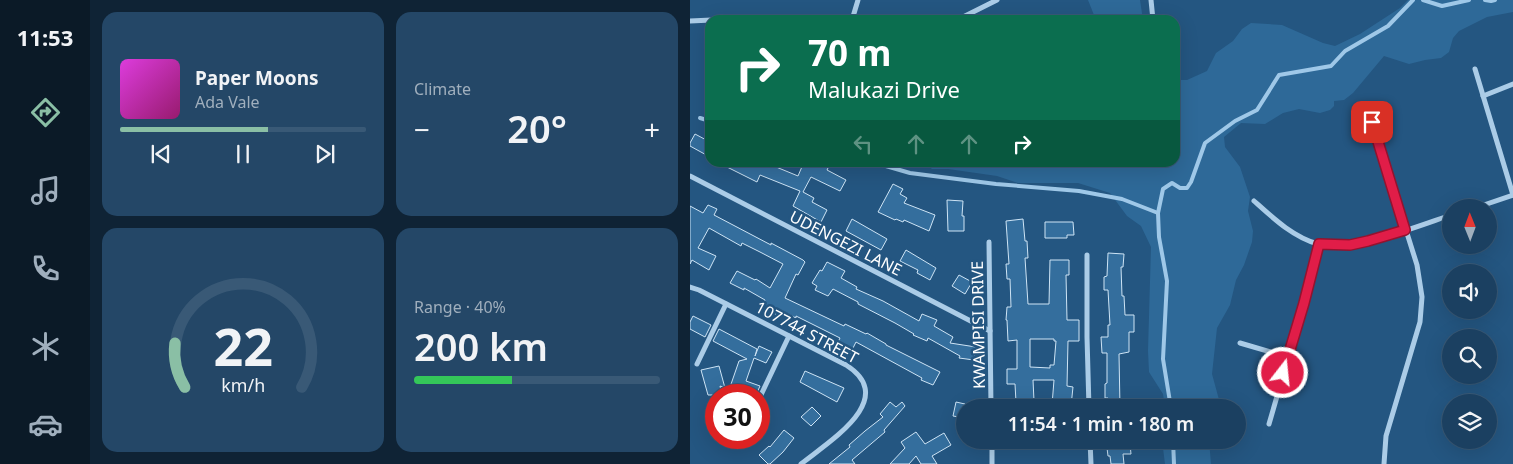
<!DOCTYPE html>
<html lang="en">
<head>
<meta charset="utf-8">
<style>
	body { margin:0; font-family:"Noto Sans",sans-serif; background:#244767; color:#f1f3f6; height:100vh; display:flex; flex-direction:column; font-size:19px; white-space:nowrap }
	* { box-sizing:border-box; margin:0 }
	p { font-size:16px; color:#a0afbd }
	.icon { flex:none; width:28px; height:28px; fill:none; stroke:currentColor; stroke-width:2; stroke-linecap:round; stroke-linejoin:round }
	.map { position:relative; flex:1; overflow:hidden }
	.panel { display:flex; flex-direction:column; gap:12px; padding:12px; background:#0f2335; width:600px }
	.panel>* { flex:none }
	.hud { position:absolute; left:15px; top:15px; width:475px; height:152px; border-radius:15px; box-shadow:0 5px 20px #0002,0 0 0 1px #395976; background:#0b6e4f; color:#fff; overflow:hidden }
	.needle { width:32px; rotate:359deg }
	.buttons { position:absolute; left:752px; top:199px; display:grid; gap:10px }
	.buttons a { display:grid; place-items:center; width:55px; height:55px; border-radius:50%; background:#1b4061; box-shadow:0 5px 20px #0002,0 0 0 1px #395976; font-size:25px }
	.speed { position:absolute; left:15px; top:384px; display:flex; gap:10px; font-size:25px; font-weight:700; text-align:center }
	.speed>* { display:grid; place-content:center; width:65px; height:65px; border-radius:50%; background:#1b4061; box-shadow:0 5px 20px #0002,0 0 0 1px #395976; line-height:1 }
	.speed .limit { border:8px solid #d22; background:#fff; color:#111 }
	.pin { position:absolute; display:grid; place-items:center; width:42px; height:42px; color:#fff; margin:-21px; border-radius:10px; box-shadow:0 2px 8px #0006 }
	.me { position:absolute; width:55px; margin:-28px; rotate:16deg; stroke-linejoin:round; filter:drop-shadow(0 0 4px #0008) }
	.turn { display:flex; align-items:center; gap:18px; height:105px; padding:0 20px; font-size:22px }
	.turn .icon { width:65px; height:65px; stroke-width:2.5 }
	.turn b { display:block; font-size:35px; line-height:42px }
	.lanes { display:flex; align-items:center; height:48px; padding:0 20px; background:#0003; justify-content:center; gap:25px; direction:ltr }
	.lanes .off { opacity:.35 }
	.big { font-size:38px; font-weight:600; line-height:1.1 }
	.panel .card { flex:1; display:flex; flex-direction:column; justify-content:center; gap:8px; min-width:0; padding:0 18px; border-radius:15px; background:#244767 }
	.panel .dial { align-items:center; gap:0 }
	.dial svg { height:130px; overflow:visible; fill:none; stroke:#395976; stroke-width:7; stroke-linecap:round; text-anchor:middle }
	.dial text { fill:#f1f3f6; stroke:none }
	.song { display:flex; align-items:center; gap:15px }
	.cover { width:60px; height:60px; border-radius:8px; background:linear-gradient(135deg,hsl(300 70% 55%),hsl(320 70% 35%)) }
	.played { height:5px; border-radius:2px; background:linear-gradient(90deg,#8abfa5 60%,#395976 60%) }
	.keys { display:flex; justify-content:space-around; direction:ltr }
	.heat { display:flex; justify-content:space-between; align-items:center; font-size:28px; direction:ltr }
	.charge { height:8px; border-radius:4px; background:linear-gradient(90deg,#34c759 40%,#395976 0) }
	.panel .tiles { flex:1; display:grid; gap:12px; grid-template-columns:repeat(2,1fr) }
	.trip { position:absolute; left:266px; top:399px; width:290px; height:50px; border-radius:25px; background:#1b4061; box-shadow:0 5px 20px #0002,0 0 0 1px #395976; font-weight:600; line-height:50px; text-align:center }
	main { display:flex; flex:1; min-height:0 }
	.menu { display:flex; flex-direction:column; width:90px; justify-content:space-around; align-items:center; background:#0b1a27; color:#a0afbd }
	.menu .icon { width:35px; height:35px }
	.menu .active { color:#8abfa5 }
	.menu b { font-size:22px; color:#f1f3f6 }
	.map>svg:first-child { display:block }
	.green { fill:#2e6998 }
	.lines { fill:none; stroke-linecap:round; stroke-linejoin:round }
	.stream { stroke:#9fc8e8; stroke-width:4 }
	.building { fill:#346e9d; stroke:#cee4f5; fill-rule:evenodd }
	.minor { stroke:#abcce7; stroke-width:5 }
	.route-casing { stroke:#92132f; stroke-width:12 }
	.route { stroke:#e11d48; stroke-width:9 }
	.labels { text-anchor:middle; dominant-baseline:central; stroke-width:5; stroke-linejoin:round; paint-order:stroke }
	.street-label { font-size:16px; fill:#fff; stroke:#245681 }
</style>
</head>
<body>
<main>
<nav class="menu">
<b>11:53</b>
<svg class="icon active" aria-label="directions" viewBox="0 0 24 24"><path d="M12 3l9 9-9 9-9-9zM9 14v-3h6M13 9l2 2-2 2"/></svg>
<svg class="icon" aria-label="music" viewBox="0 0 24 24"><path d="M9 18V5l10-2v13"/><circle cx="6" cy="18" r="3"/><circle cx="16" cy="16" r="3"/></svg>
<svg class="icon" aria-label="phone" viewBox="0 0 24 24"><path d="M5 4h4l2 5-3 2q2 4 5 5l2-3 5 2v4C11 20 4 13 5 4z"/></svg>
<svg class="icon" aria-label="climate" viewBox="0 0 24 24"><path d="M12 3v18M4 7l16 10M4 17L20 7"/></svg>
<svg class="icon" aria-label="car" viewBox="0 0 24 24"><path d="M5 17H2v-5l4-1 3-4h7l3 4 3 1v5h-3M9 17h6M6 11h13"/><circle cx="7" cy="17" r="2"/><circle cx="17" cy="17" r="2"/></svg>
</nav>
<section class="panel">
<div class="tiles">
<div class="card">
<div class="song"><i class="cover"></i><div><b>Paper Moons</b><p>Ada Vale</p></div></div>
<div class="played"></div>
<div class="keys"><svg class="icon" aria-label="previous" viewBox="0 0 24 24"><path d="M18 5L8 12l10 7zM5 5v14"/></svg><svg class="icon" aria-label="pause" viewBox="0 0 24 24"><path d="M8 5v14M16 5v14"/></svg><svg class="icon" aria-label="next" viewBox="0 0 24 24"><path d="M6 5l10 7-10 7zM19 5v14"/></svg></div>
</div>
<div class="card"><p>Climate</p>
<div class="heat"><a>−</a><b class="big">20°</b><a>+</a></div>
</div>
<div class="card dial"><svg viewBox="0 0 100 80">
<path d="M14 69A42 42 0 1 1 86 69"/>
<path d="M14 69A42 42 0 0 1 8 42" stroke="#8abfa5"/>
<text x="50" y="56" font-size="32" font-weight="700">22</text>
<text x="50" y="72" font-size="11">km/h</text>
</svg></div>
<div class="card"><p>Range · 40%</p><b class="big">200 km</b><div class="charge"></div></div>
</div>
</section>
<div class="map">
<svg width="823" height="464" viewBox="0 0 823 464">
	<rect width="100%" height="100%" fill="#245681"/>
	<g class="green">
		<path d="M398 0H450L453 20H406Z"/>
		<path d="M718 0H823V12L797 17 769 31 763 38 759 52 751 58 735 60 719 64 694 56 663 93 654 100 644 101V106L640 110 630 113 609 109 593 113 575 124 551 123 534 137 535 147 550 167 560 197 558 211 563 231 562 242 554 265 546 280 540 305 527 328 522 374 531 407H475L473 394 459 372 458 351 461 247 451 226 437 216 420 193 388 183H328L307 176 258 169H242L238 166 237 163 485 162V80H497L517 71 526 53 543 41 552 29 561 23 592 25 633 43 645 46 670 34 710 8Z"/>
		<path d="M472 440H519L521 464H475Z"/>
	</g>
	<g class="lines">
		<g class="stream">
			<path d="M733 0 752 6 779 0"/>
			<path d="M795 0 801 1 805 0"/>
			<path d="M10 118 20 121"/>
			<path d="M182 162 220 173 306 184 389 191 432 199 468 213"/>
			<path d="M481 408 473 359 477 281 469 237 468 213 473 189 482 183 490 188H497L501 182 515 143 545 121 567 110 589 75 641 66 655 51 698 26 723 0"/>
			<path d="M483 440 484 464"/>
		</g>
	</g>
	<g class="building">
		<path d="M5 134 20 142V157L0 146V143Z"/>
		<path d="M27 162H74L108 176 114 162H130L139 166 137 170 156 180 150 191 121 177 113 192 124 198 122 202 137 210 131 222 103 206 110 191 70 175 67 182Z"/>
		<path d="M203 184 213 189 210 194 217 198 214 203 245 215 239 231 214 220 213 222 206 219 205 220 188 212Z"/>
		<path d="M257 200 273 201 272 216H274V231H258Z"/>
		<path d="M18 205 27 209 24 215 81 245V243L113 260 115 262 108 275 106 274 95 298 154 326 155 324 176 334 177 333 196 344V345L250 372 243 385 231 380 232 378 166 342 160 354 151 350 152 347 147 344 150 338 106 316V318L90 310 87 315 72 307 75 300 54 288V290L40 283 47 271 65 280 66 279 80 288 93 264 70 252 52 243 51 246 19 228 8 248 26 256 19 270 2 260 0 264V206L13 213Z"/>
		<path d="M162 219 197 239 191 250 156 231Z"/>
		<path d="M333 219 335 241H337L338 258H335L338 304H359L360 260H379V275H376L377 320H389V341H378L377 386 383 387 381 406 362 405 364 380H343L344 401 326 402 325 384H317V369H327V340L318 341 317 320H316L317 307H321L320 279H317L316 264H319L316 221ZM340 339H364V341H366L364 365H360V368L340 367Z"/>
		<path d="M355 222H383L384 235H377V238H355Z"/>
		<path d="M216 250 246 268 240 280 227 273 228 270 210 261Z"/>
		<path d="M418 253 434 254 433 267H431L432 296H434L435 315H444V332H439V352L429 354 430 408H418V398H415V384L417 383V353H412L411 337H418V325H420L418 290H414V277L417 276Z"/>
		<path d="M137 262 155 271 151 278 167 287 166 289 193 301 229 321 232 314 247 320 244 326 263 337 260 343 286 347 284 360 269 358 270 356 238 338 237 341 223 335 224 334 205 323 168 304V302L143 289 138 296 125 290 127 286 122 283 130 270 132 271Z"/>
		<path d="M269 275 282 282 275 294 262 286Z"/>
		<path d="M3 316 21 325 15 337 0 329V322Z"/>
		<path d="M29 329 67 349 65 356 69 346 82 352 76 363 64 358 56 381 70 386 66 395H54L39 390 49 361 57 359 23 341Z"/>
		<path d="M29 366 35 388 30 386 32 395H18L11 370Z"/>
		<path d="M115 371 154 388 147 402 110 382Z"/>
		<path d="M200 402 206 407 212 402 215 406 194 430 195 432 162 460 165 464H139L160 447 159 445 175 431 193 417 190 414Z"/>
		<path d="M266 402 275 404V418L263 416Z"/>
		<path d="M122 407 131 416 121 426 111 417Z"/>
		<path d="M94 430 104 438 93 452 80 464H78L69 455 79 446 80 447Z"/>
		<path d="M226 432 235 444 254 433 261 445 242 456 247 464H231L226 456 219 464H200L215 448 211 442Z"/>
		<path d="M416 440H435V444H440L441 454H433L434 464H421L420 456H418Z"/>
	</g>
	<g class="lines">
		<g class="minor">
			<path d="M461 0 463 20"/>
			<path d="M162 20 168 0"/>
			<path d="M267 20 307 0"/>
			<path d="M0 21 65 18 84 20"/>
			<path d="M785 69 823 195"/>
			<path d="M793 96 823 84"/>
			<path d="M682 122 727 265 732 297 730 322 696 436 694 464"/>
			<path d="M0 176 300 331"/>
			<path d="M564 201C583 218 603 237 628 244 661 253 728 226 761 215"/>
			<path d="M785 208 823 195"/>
			<path d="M299 242 301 408"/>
			<path d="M397 255V337L399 408"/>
			<path d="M0 287 9 290 156 365C210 399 138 442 111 464"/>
			<path d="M550 343 598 357"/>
			<path d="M7 364 36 304"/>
			<path d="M70 397 99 336"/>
			<path d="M579 424 614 303 629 244"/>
			<path d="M302 440V464"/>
			<path d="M400 440 401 464"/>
		</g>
	</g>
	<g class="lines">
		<defs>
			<path id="route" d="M593 373 614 303 629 244 660 245 678 241 715 230 682 122"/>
		</defs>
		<use href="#route" class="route-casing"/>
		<use href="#route" class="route"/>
	</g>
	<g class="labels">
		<g class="street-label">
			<text transform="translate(156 243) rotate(27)">UDENGEZI LANE</text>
			<text transform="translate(288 325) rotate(-91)">KWAMPISI DRIVE</text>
			<text transform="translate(117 332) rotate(28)">107744 STREET</text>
		</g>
	</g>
</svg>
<div class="buttons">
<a><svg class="needle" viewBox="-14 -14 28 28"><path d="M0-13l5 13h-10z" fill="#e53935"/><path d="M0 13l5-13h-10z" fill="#a0afbd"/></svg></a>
<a><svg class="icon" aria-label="sound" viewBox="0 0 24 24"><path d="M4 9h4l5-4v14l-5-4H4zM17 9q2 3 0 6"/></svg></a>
<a><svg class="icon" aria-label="search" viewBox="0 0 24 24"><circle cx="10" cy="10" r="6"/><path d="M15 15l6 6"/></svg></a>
<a><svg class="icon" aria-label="layers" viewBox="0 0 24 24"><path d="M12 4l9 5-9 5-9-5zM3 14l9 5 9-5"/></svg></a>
</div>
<div class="speed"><div class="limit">30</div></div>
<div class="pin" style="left:682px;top:122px;background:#d93025"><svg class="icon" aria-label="arrive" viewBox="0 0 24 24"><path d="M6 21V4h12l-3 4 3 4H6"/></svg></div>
<svg class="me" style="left:593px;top:373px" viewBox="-20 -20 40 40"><circle r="17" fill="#e11d48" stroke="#fff" stroke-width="3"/><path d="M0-11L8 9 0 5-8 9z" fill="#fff"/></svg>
<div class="trip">11:54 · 1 min · 180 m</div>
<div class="hud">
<div class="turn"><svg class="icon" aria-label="right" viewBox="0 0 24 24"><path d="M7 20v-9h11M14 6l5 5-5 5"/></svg><div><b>70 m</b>Malukazi Drive</div></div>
<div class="lanes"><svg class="icon off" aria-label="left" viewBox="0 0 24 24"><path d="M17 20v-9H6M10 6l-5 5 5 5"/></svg><svg class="icon off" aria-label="ahead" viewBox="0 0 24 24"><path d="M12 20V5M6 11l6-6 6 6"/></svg><svg class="icon off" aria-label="ahead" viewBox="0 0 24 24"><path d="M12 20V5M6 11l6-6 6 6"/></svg><svg class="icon" aria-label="right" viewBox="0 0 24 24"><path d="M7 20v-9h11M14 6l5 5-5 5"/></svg></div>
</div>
</div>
</main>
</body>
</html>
